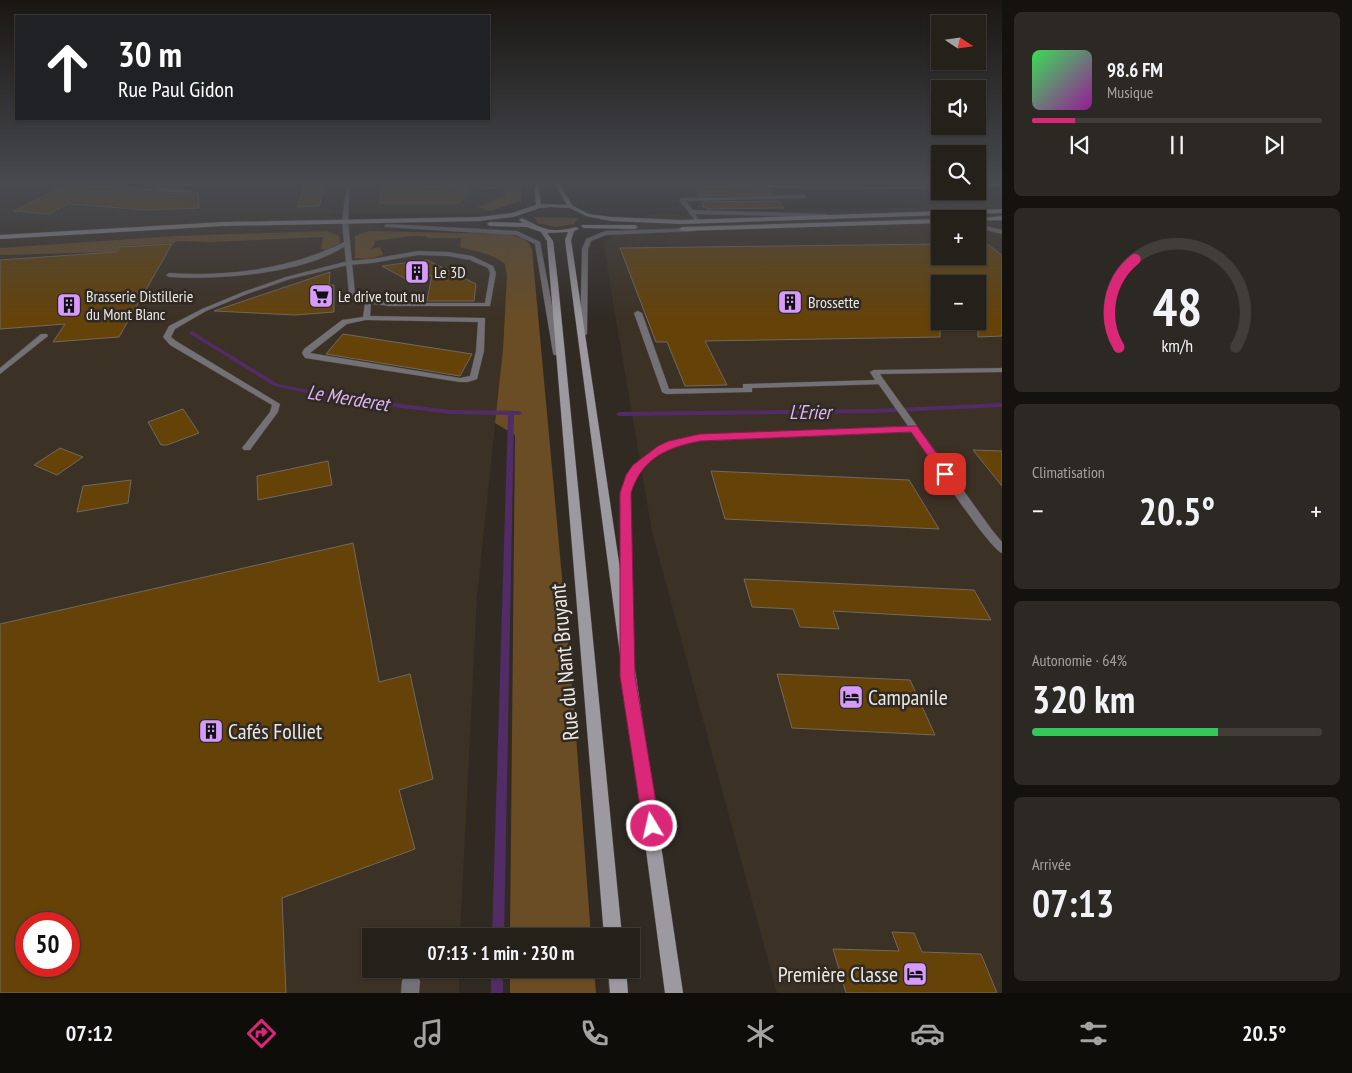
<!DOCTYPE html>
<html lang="fr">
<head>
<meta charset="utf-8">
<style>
	body { margin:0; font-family:"PT Sans Narrow",sans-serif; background:#2c2823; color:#f1f3f6; height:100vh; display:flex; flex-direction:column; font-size:19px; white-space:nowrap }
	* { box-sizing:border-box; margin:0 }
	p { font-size:16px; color:#a3a3a2 }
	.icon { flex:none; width:28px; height:28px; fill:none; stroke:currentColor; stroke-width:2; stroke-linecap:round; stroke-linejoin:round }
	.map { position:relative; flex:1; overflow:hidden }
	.sheet { display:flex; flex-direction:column; gap:12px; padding:12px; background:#14120e; width:350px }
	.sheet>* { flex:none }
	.top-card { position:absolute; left:15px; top:15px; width:475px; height:105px; border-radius:0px; box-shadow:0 1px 4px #0004,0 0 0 1px #413e39; background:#202124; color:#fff; overflow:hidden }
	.needle { width:32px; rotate:103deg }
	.controls { position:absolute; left:931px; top:15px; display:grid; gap:10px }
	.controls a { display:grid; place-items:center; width:55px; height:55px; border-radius:0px; background:#24201a; box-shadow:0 1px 4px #0004,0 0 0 1px #413e39; font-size:25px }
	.speed { position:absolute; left:15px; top:912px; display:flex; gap:10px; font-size:25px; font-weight:700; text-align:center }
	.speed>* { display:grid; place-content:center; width:65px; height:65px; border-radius:50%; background:#24201a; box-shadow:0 1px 4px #0004,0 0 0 1px #413e39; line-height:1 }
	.speed .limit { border:8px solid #d22; background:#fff; color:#111 }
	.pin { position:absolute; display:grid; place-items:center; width:42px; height:42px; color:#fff; margin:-21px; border-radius:10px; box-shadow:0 2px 8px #0006 }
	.me { position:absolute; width:55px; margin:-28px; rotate:351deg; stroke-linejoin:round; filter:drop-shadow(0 0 4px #0008) }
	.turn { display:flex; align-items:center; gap:18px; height:105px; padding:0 20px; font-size:22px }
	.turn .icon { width:65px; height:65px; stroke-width:2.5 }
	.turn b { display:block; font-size:35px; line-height:42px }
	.big { font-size:38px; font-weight:700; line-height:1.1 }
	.sheet .card { flex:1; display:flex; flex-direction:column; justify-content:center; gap:8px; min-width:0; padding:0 18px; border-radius:8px; background:#2c2823 }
	.sheet .dial { align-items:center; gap:0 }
	.dial svg { height:130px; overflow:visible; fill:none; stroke:#413e39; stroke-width:7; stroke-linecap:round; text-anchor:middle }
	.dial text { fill:#f1f3f6; stroke:none }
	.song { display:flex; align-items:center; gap:15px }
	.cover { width:60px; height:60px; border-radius:8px; background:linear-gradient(135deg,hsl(130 70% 55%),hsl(300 70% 35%)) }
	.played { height:5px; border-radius:2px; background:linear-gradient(90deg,#db2777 15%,#413e39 15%) }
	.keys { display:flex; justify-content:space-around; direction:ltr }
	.heat { display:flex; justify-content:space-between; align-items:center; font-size:28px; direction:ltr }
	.charge { height:8px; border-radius:4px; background:linear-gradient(90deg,#34c759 64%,#413e39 0) }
	.trip { position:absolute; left:362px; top:928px; width:278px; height:50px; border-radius:0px; background:#24201a; box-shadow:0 1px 4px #0004,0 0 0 1px #413e39; font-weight:700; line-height:50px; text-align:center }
	.tabs { display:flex; height:80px; justify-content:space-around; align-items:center; background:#0e0d0a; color:#a3a3a2 }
	.tabs .icon { width:35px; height:35px }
	.tabs .current { color:#db2777 }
	.tabs b { font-size:22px; color:#f1f3f6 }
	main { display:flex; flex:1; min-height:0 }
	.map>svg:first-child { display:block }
	.built { fill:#3c3125; fill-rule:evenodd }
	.green { fill:#6a4d25 }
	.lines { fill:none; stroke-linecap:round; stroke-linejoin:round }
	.stream { fill:#512c66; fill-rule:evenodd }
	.building { fill:#654208; stroke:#706960; fill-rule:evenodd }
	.service-casing { stroke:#4e4842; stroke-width:1 }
	.minor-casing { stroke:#4e4842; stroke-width:1 }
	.secondary-casing { stroke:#4e4842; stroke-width:1 }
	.service { fill:#747176; fill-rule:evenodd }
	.minor { fill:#747176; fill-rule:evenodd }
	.secondary { fill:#9d99a0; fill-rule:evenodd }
	.route { fill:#db2777; stroke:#8e194d }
	.labels { text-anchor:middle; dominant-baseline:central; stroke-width:5; stroke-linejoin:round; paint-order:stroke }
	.far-poi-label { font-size:16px; fill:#ebe7e2; stroke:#302a23; text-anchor:start }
	.water-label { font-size:20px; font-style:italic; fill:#dcb1f7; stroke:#302a23 }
	.near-street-label { font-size:22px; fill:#ebe7e2; stroke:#302a23 }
	.near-poi-label { font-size:22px; fill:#ebe7e2; stroke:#302a23; text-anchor:start }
</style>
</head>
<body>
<main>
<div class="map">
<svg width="1002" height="993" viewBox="0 0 1002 993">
	<rect width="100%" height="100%" fill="#302a23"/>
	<g class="built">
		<path d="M0 182H505L507 195 479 206 490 211 479 214H327L401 231 478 237 503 256 508 268 503 349 477 597 460 936H371V969H459V993H0ZM26 924H69V966H26Z"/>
		<path d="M1002 204V993H777L652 532 603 242 648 215 844 210ZM940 219H978V256H940ZM940 284H978V321H940Z"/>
	</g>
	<g class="green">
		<path d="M505 182H522L521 201 490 211 478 207 506 195Z"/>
		<path d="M831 182H940V183L836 185Z"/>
		<path d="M534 217 578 218 574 224 556 227 538 223Z"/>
		<path d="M327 231 339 236 340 243 327 250 321 249 323 237 210 242 177 241 174 243 120 246 115 252 0 255V248L175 236Z"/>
		<path d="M368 231 506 234C516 236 529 238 532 249L574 709 591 936H510L515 435 495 423 503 349 507 276 505 264C490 252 476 252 460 247L461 238H427V236H412L374 241 375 243 371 249 380 247 383 255 369 259 355 258V236Z"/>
		<path d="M510 969H594L596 993H510Z"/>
	</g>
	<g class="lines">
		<g class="stream">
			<path d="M192 331 278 384 344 397 451 410 519 411 522 413 519 415H514L504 936H492L508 415 451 414 344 401 274 386 190 334V332Z"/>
			<path d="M1002 403V407L874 413 619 416 616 414 619 412 874 409Z"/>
			<rect x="491" y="969" width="12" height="24"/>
		</g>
	</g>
	<g class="building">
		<path d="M327 182 319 206 297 207 306 183Z"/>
		<path d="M381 182H416L420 185 471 189 459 203H380Z"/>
		<path d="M68 184 156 190 163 193 190 195 198 192 199 208 147 210 68 204 49 214 14 211Z"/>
		<path d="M696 185 770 189 773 194 699 196Z"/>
		<path d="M779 201 784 208 708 209 703 207 702 202Z"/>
		<path d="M978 237 1002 255V336L978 337V284H940V337L705 341 727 385 685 386 667 342H656L620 248 940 244V256H978Z"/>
		<path d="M172 244 119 337 53 342 65 324 0 329V260L116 252 120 247Z"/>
		<path d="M427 260 476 284 474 301H427L432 275 413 283 382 266Z"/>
		<path d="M330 272 329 285H334V312L295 315 214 311Z"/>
		<path d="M343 334 472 354 460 376 326 354Z"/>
		<path d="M183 409 199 433 167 445H161L148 422Z"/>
		<path d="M60 448 83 457 57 475 34 465Z"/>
		<path d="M973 450 1002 451V486Z"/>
		<path d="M328 461 332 485 258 500 257 476Z"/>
		<path d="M711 471 909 480 939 529 725 519Z"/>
		<path d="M131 480 128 503 77 512 83 486Z"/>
		<path d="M353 543 379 682 410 674 433 779 399 790 415 849 282 898 286 993H0V624ZM26 924H69V966H26Z"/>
		<path d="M744 579 974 590 991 620 833 611 839 629 800 627 793 609 752 607Z"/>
		<path d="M777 674 910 680 935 735 792 728Z"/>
		<path d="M892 932 914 933 922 952 981 954 997 993H846L833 949 899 951Z"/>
	</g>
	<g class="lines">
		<defs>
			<g id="service">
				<path d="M153 182H157L158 185 164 188 193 191 190 193 163 191 154 187Z"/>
				<path d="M347 182H352L350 184 348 221 345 223 342 221Z"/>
				<path d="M418 182H435L498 188 496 189 420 183Z"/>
				<path d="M804 195 806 198 686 201 693 210 826 214 829 216 828 217 695 214 701 222 698 224 679 200 682 198Z"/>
				<path d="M978 224 1002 230V234L978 228Z"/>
				<path d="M344 242 349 243C310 274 218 280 169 277L166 275 169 273C229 277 290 269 344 242Z"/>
				<path d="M418 251 448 252 472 256 493 266 496 273 490 306H387L386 305 389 303H485L490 273 488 268 470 260 448 256 418 255 372 263 348 265 290 279 247 294 206 311 175 329 171 337 176 341 280 404 278 412 250 450H244L242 448 270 412 272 405 170 345 163 337 169 326 202 309 243 292 286 277 348 261 372 259Z"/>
				<path d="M368 301 371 303 370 316 485 318 484 351 477 379 468 382H460L305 358 302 353 304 349 342 320 363 317 365 303ZM366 320 478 322 476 351 470 376 460 378 310 353 347 324Z"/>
				<path d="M638 311 642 313 669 389 743 388V384H746L875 380 870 372 874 370 1002 368V372L880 374 885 382 884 384 752 388V392H749L666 394 662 392 634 313Z"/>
				<path d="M41 334H47L48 336 0 374V368Z"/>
				<path d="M411 972 417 975 420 981 419 993H401L402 981 405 975Z"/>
			</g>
			<g id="minor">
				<path d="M152 182 176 185 217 182 176 187Z"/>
				<path d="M703 182 784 186 940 187V189L784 188 705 183Z"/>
				<path d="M1002 184V186L978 187V185Z"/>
				<path d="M345 219 348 221 355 294 358 299 389 303 392 305 391 306 354 302 349 294 342 221Z"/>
				<path d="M387 224 517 231 540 242 561 353 560 355H554L553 353 535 244 516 235 385 227 384 226Z"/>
				<path d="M697 228 698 229 695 231 606 235 591 241 588 249 587 334 583 336H580L582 249 586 239 605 231Z"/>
				<path d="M878 380H884L992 530 1002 542V553C989 549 924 450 912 432L700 441C666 447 642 459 630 493L633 629 631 633 627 634 623 633 621 629 620 493 626 478 641 459 661 446 688 437 700 435 908 426 877 382Z"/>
			</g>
			<g id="secondary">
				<path d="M534 182H538L541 204 567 205 554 182H558L573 206 589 214 611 217 682 220 1002 209V213L682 224 611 221 586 216 570 208 550 207 540 208 513 217 479 221 223 226 0 239V235L223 222 479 217 512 213 536 205Z"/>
				<path d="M1002 216V220L978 221 975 219Z"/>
				<path d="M522 218C544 229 550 234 576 227L579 229 574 231 571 240 683 993H665L565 240 568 232 547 233 553 241 558 283 622 936H604L547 241 541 232 527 227 490 226 487 224 490 222 523 223 519 220Z"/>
				<path d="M940 219V223L682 231 679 229 682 227Z"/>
				<path d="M582 225H635L638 227 635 229 584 228 581 226Z"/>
				<path d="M608 969H626L628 993H610Z"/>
			</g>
		</defs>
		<use href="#service" class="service-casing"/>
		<use href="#minor" class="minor-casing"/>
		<use href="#secondary" class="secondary-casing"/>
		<use href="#service" class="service"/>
		<use href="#minor" class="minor"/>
		<use href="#secondary" class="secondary"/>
	</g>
	<linearGradient id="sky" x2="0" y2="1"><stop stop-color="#1a1713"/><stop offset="0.57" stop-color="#484a50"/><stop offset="1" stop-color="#484a50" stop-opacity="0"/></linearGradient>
	<rect width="1002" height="321" fill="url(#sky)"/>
	<path class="route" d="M913 426H917L949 471 951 474 949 476H942L911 432 700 441C666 448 642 458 631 493L635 676 660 826 658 832 652 835 645 832 643 826 620 676V493L626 475 633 465 658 446 669 441 700 434Z"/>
	<defs>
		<symbol id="building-square" viewBox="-11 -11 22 22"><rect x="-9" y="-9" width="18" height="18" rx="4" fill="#d69bfa" stroke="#302a23"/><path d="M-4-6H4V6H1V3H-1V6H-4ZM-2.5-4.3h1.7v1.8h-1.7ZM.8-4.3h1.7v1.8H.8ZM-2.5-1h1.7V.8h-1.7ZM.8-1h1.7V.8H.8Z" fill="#111"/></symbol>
		<symbol id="supermarket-square" viewBox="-11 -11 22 22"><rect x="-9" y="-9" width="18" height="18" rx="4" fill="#d69bfa" stroke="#302a23"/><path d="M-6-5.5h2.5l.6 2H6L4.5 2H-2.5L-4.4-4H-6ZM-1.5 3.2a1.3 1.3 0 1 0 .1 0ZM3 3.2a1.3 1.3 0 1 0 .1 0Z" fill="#111"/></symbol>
		<symbol id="hotel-square" viewBox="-11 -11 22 22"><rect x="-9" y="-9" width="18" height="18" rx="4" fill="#d69bfa" stroke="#302a23"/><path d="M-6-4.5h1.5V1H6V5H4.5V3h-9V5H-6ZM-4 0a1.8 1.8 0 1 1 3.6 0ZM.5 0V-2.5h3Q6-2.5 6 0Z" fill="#111"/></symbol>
	</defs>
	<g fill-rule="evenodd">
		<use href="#building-square" x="403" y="258" width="28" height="28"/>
		<use href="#supermarket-square" x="307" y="282" width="28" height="28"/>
		<use href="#building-square" x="776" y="288" width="28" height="28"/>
		<use href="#building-square" x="55" y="291" width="28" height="28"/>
		<use href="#hotel-square" x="837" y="683" width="28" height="28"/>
		<use href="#building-square" x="197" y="717" width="28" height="28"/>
		<use href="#hotel-square" x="901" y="960" width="28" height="28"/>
	</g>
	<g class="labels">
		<g class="far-poi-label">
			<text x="434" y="272">Le 3D</text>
			<text x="86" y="296">Brasserie Distillerie<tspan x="86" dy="18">du Mont Blanc</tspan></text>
			<text x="338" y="296">Le drive tout nu</text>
			<text x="808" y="302">Brossette</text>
		</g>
		<g class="water-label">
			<text transform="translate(348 398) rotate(9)">Le Merderet</text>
			<text x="810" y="412">L'Erier</text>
		</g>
		<g class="near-street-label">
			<text transform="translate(564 662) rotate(-95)">Rue du Nant Bruyant</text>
		</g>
		<g class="near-poi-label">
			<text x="868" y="697">Campanile</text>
			<text x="228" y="731">Cafés Folliet</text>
			<text x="898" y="974" text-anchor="end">Première Classe</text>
		</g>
	</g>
</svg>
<div class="controls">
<a><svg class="needle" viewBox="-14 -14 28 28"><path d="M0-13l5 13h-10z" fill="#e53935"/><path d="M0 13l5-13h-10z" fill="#a3a3a2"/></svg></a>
<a><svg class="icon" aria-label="sound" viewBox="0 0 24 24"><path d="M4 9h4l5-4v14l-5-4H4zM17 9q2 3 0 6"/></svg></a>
<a><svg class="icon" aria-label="search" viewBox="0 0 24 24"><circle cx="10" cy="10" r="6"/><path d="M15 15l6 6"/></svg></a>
<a>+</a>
<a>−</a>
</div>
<div class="speed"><div class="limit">50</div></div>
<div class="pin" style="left:945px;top:474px;background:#d93025"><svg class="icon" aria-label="arrive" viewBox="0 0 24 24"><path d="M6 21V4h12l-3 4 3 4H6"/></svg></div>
<svg class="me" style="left:652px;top:826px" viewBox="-20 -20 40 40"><circle r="17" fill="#db2777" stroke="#fff" stroke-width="3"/><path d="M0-11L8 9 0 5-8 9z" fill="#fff"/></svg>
<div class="trip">07:13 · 1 min · 230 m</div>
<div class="top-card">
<div class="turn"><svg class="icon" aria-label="ahead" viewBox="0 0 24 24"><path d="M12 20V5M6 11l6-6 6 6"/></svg><div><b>30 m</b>Rue Paul Gidon</div></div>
</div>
</div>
<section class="sheet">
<div class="card">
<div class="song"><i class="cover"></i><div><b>98.6 FM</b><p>Musique</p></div></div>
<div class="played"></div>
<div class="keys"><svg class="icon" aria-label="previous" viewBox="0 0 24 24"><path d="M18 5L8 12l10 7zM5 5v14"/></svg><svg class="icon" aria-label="pause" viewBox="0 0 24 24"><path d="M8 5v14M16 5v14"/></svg><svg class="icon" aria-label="next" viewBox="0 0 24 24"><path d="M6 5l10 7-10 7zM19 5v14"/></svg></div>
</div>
<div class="card dial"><svg viewBox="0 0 100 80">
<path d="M14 69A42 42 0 1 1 86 69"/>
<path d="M14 69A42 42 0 0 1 24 15" stroke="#db2777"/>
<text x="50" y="56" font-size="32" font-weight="700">48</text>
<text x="50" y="72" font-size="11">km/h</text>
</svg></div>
<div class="card"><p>Climatisation</p>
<div class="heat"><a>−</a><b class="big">20.5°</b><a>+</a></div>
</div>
<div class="card"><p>Autonomie · 64%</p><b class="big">320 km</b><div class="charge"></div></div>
<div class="card"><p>Arrivée</p><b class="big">07:13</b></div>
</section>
</main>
<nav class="tabs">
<b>07:12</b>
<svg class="icon current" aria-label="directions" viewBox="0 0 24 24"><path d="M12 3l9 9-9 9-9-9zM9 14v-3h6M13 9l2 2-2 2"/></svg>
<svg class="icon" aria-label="music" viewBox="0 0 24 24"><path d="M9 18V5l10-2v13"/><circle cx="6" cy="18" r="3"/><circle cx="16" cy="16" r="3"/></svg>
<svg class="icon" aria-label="phone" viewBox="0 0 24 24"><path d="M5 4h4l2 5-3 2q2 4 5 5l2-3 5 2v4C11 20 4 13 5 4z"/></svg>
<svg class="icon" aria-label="climate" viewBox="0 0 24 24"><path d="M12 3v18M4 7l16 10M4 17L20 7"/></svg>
<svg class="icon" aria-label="car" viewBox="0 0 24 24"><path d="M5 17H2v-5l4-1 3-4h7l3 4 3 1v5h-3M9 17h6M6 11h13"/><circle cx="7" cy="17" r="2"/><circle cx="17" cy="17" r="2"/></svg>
<svg class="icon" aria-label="filters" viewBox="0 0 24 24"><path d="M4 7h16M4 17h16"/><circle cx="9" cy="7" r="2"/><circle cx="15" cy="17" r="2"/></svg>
<b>20.5°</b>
</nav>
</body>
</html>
